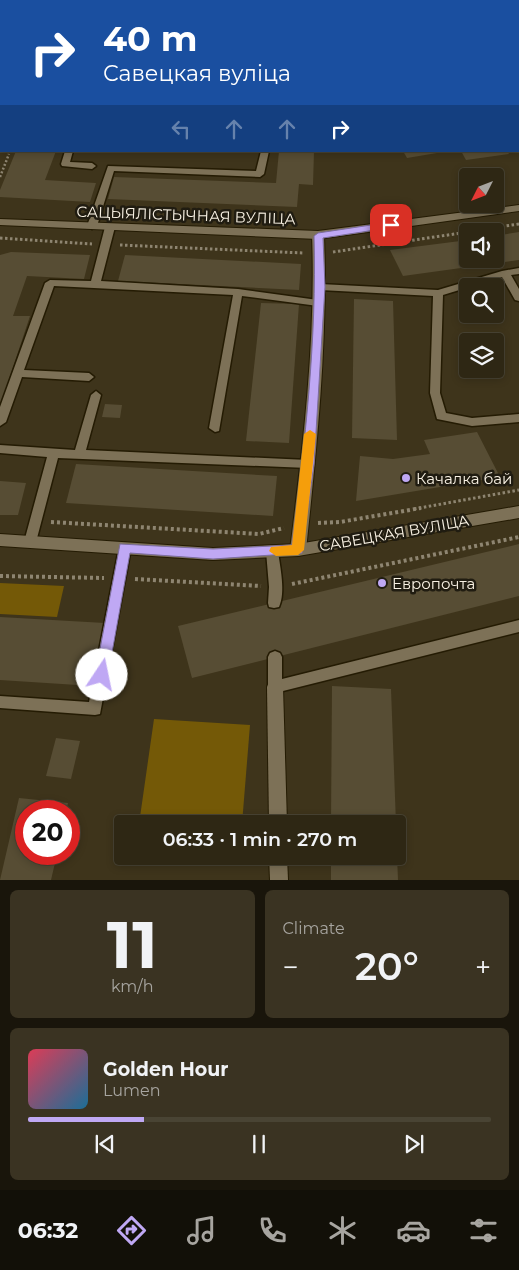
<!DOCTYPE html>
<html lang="en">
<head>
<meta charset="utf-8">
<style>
	body { margin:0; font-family:Montserrat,sans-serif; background:#3a3322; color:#f1f3f6; height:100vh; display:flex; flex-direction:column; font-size:19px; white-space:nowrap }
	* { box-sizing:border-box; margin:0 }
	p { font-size:16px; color:#a7a5a0 }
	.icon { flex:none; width:28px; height:28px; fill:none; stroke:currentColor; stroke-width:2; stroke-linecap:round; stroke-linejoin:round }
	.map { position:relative; height:880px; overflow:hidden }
	.sheet { display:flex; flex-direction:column; gap:10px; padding:10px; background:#19150b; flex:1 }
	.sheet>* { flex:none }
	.banner { position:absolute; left:0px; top:0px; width:520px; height:152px; box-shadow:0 2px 8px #0003,0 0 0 1px #494434; background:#1a4fa0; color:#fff; overflow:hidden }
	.needle { width:32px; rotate:228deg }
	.controls { position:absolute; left:459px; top:168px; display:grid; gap:10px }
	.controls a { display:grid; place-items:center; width:45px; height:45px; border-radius:5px; background:#2e2714; box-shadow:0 2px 8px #0003,0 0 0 1px #494434; font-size:25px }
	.speed { position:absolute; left:15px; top:800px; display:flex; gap:10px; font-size:25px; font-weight:700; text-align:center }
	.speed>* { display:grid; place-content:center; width:65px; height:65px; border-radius:50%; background:#2e2714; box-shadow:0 2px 8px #0003,0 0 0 1px #494434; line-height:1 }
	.speed .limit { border:8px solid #d22; background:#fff; color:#111 }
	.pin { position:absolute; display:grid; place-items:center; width:42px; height:42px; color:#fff; margin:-21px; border-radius:10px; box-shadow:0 2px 8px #0006 }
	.me { position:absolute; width:55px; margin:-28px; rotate:11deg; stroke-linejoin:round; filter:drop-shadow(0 0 4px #0008) }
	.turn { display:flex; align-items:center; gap:18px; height:105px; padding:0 20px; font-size:22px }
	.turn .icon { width:65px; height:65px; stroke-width:2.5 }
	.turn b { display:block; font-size:35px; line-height:42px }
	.lanes { display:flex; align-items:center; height:48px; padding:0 20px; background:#0003; justify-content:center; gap:25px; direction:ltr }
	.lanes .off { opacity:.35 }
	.big { font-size:38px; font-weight:600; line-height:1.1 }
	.sheet .card { flex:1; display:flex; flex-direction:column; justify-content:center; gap:8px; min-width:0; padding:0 18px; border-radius:8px; background:#3a3322 }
	.sheet .dial { align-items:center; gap:0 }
	.dial b { font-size:65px; line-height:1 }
	.song { display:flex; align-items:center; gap:15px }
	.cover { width:60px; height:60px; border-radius:8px; background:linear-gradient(135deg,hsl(350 70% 55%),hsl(200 70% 35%)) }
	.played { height:5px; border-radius:2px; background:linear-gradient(90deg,#bfa8f4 25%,#494434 25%) }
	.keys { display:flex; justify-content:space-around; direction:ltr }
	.heat { display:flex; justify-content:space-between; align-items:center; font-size:28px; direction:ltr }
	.sheet .tiles { flex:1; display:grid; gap:10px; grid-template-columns:1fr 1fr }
	.card:last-child { grid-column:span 2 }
	.trip { position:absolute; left:114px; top:815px; width:292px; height:50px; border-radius:5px; background:#2e2714; box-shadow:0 2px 8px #0003,0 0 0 1px #494434; font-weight:600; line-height:50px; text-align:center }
	.dock { display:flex; height:80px; justify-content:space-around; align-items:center; background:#121008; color:#a7a5a0 }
	.dock .icon { width:35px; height:35px }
	.dock .active { color:#bfa8f4 }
	.dock b { font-size:22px; color:#f1f3f6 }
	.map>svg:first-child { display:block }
	.green { fill:#745907 }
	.building { fill:#574d34 }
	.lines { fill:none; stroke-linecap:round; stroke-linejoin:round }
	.service-casing { stroke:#241b03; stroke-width:3 }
	.minor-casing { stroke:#241b03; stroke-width:2 }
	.tertiary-casing { stroke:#241b03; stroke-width:2 }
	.primary-casing { stroke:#241b03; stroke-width:2 }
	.path-far2 { stroke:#8e8571; stroke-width:2.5; stroke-dasharray:2 2; stroke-linecap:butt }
	.path-far1 { stroke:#8e8571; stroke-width:3; stroke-dasharray:2.5 2.5; stroke-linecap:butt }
	.path { stroke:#8e8571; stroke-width:4; stroke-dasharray:3 3; stroke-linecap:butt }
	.service { fill:#7d7157; fill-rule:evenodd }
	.minor { fill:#7d7157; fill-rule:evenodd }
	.tertiary { fill:#7d7157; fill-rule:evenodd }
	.primary { fill:#ae9149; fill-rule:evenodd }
	.route { fill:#bfa8f4; stroke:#7c6d9f }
	.slow { fill:#f59e0b }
	.poi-dot { fill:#bfa8f4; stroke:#201c11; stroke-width:2 }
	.labels { text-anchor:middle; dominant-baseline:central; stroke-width:5; stroke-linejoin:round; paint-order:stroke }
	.street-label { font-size:15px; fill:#f9f2e4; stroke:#201c11 }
	.poi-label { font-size:15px; fill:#f9f2e4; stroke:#201c11; text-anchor:start }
</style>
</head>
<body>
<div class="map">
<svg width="519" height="880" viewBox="0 0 519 880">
	<rect width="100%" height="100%" fill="#3e341b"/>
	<g class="green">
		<path d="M0 583 64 586 57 617 0 614Z"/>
		<path d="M154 719 250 725 242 824H139Z"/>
	</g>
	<g class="building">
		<path d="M16 151H56L45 180 96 183 90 202 0 197V190Z"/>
		<path d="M279 151H314L313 185 299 184 297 207 108 199 114 177 276 183Z"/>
		<path d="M403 151H443V152L407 158Z"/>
		<path d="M461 151H507L509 154 466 160Z"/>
		<path d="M519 232V260L403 276 390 250 468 240V259H495V236Z"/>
		<path d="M11 252 90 255 84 279 27 276 13 316H30L0 406V255Z"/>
		<path d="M125 255 301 264 299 290 118 281Z"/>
		<path d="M354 299 393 301 397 440 352 438Z"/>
		<path d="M261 303 299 304 289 443 246 441Z"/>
		<path d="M105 404 122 405 120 418 102 417Z"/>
		<path d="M477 432 500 477 356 501 360 456 393 459 430 454 424 440Z"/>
		<path d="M76 464 277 476 273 516 66 503Z"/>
		<path d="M0 481 26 483 18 515H0Z"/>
		<path d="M519 544V596L192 678 178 626Z"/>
		<path d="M0 617 105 623 93 686 0 680Z"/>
		<path d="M332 686 391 689 396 824H331Z"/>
		<path d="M56 738 80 741 71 779 46 776Z"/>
		<path d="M19 798 68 803 66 811H26V854H57L51 880H0Z"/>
		<path d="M331 856H397L398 880H331Z"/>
	</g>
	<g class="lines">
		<defs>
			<g id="service">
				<path d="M189 0H197V1H190Z"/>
				<path d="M0 142 1 143V148H0Z"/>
				<path d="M65 151H73L70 162 92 163 96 166 92 169 62 166 61 164Z"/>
				<path d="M261 151H269L264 174 260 177 114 171 97 226 92 229 87 226 108 166 256 171Z"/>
				<path d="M110 224 115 227 101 281 238 289 318 300 323 303 318 306 242 296 219 431 215 432 209 428 233 295 54 286 24 370 89 373 94 377 89 381 22 377 6 422 0 426V407L45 283 50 280 91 281 105 227Z"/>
				<path d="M519 268V274L511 275 519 289V301L515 300 502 277 443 295 440 393 446 413 472 418 519 414V422L472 426 437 419 430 393 433 296 320 290 315 287 320 284 438 290 502 271Z"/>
				<path d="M96 391 101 395 86 450 308 460 312 461 314 464 312 467 308 468 58 458 36 542 34 546 30 547 26 546 24 542 47 457 0 453V445L75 450 91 395Z"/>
				<path d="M125 543 129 544 131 548 100 714 95 715 0 708V696L89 702 119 548 121 544Z"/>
				<path d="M272 546 276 547 278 551C280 567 286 592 279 607L274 608 269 607 268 603 269 587 266 551 268 547Z"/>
				<path d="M519 620V632L275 693 270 691 268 687V657L270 653 275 651 280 653 282 657V679Z"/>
			</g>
			<g id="minor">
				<path d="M457 0H466V1H458Z"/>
				<path d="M318 231 324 235C328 340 317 446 306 550L303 554 298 556 293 554 290 550C303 446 316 340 312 235Z"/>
				<path d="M275 679 281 682 283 687 287 824H269L267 687 269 682Z"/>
				<path d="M269 856H287L288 880H270Z"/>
			</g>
			<g id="tertiary">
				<rect x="0" y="29" width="1" height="6"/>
				<path d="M519 205V211L318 239 0 225V219L318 231Z"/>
				<path d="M519 506V518L298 556 213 560 0 546V534L213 548 298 544Z"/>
			</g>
			<g id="primary">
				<rect x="34" y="0" width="8" height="1"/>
				<rect x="49" y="0" width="8" height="1"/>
			</g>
		</defs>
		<use href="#service" class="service-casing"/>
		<use href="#minor" class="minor-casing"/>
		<use href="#tertiary" class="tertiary-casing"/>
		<use href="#primary" class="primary-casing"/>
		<g class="path-far2">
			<path d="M0 55 1 52"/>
			<path d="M0 177 9 154"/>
		</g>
		<g class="path-far1">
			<path d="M472 231 519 224"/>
			<path d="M0 238 92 244"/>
			<path d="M120 245 304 253"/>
			<path d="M333 252 468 232"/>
			<path d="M414 509 519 490"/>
		</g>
		<g class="path">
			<path d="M51 522 259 534 284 528"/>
			<path d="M318 523 340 522 421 508"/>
			<path d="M0 576 104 578"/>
			<path d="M135 579 261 586"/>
			<path d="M292 584 519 537"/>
		</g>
		<use href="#service" class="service"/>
		<use href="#minor" class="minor"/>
		<use href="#tertiary" class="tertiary"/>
		<use href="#primary" class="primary"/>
	</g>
	<path class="route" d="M391 222 395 223V227L323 238 325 287 314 464 302 553 213 559 130 553 108 675 106 679 102 681 97 679 95 675 120 544 213 549 292 545C305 443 317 338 314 236L318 233Z"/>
	<path class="slow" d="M310 430 316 434 304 550 298 555 276 556 269 551 271 547 292 545 304 434Z"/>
	<g class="poi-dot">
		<circle cx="406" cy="478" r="5"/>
		<circle cx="382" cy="583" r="5"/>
	</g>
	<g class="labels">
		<g class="street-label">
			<text transform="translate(186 215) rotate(2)">САЦЫЯЛІСТЫЧНАЯ ВУЛІЦА</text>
			<text transform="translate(394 533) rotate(-10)">САВЕЦКАЯ ВУЛІЦА</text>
		</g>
		<g class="poi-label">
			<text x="416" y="478">Качалка бай</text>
			<text x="392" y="583">Европочта</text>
		</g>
	</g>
</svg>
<div class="controls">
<a><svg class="needle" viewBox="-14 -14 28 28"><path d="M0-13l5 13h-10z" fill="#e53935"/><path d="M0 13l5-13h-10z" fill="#a7a5a0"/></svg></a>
<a><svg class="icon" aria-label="sound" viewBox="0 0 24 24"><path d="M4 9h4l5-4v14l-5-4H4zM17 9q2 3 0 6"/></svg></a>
<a><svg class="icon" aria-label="search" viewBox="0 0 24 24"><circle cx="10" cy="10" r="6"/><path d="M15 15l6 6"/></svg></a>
<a><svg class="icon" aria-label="layers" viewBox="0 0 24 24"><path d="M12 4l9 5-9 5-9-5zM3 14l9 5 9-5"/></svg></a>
</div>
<div class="speed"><div class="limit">20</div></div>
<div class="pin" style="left:391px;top:225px;background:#d93025"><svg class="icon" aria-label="arrive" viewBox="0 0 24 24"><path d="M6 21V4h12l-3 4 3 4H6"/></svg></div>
<svg class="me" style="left:102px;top:675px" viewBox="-20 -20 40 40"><circle r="19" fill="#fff"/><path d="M0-13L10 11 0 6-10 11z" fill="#bfa8f4"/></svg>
<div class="trip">06:33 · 1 min · 270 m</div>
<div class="banner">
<div class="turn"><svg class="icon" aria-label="right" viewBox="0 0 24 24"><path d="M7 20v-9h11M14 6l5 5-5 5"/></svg><div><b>40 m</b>Савецкая вуліца</div></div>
<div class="lanes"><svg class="icon off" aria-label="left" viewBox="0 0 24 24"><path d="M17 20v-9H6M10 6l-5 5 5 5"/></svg><svg class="icon off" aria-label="ahead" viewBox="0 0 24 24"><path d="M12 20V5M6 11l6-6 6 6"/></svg><svg class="icon off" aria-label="ahead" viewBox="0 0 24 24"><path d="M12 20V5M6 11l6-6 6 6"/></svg><svg class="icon" aria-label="right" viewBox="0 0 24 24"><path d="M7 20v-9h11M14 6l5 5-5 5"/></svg></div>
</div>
</div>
<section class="sheet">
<div class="tiles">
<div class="card dial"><b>11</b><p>km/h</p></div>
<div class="card"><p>Climate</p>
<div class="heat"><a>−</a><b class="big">20°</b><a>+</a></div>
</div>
<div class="card">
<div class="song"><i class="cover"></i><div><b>Golden Hour</b><p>Lumen</p></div></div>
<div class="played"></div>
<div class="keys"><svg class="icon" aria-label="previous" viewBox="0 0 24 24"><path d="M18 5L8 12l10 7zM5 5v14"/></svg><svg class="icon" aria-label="pause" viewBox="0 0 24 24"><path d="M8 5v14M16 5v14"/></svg><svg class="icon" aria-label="next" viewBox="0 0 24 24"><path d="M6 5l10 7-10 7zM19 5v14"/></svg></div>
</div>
</div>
</section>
<nav class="dock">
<b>06:32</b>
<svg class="icon active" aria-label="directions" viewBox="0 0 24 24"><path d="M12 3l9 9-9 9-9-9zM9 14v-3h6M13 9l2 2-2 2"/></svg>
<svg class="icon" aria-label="music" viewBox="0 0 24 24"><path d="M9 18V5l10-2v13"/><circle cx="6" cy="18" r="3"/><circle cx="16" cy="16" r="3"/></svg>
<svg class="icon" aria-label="phone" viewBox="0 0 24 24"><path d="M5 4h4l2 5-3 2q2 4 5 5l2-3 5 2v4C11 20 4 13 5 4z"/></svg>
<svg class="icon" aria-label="climate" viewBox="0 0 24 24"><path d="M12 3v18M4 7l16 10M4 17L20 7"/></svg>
<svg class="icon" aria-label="car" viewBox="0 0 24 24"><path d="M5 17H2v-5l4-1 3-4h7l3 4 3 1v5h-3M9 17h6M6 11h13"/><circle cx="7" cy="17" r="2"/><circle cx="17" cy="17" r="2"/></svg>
<svg class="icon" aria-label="filters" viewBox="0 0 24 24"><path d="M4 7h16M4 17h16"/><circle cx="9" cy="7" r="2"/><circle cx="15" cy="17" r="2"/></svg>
</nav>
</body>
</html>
